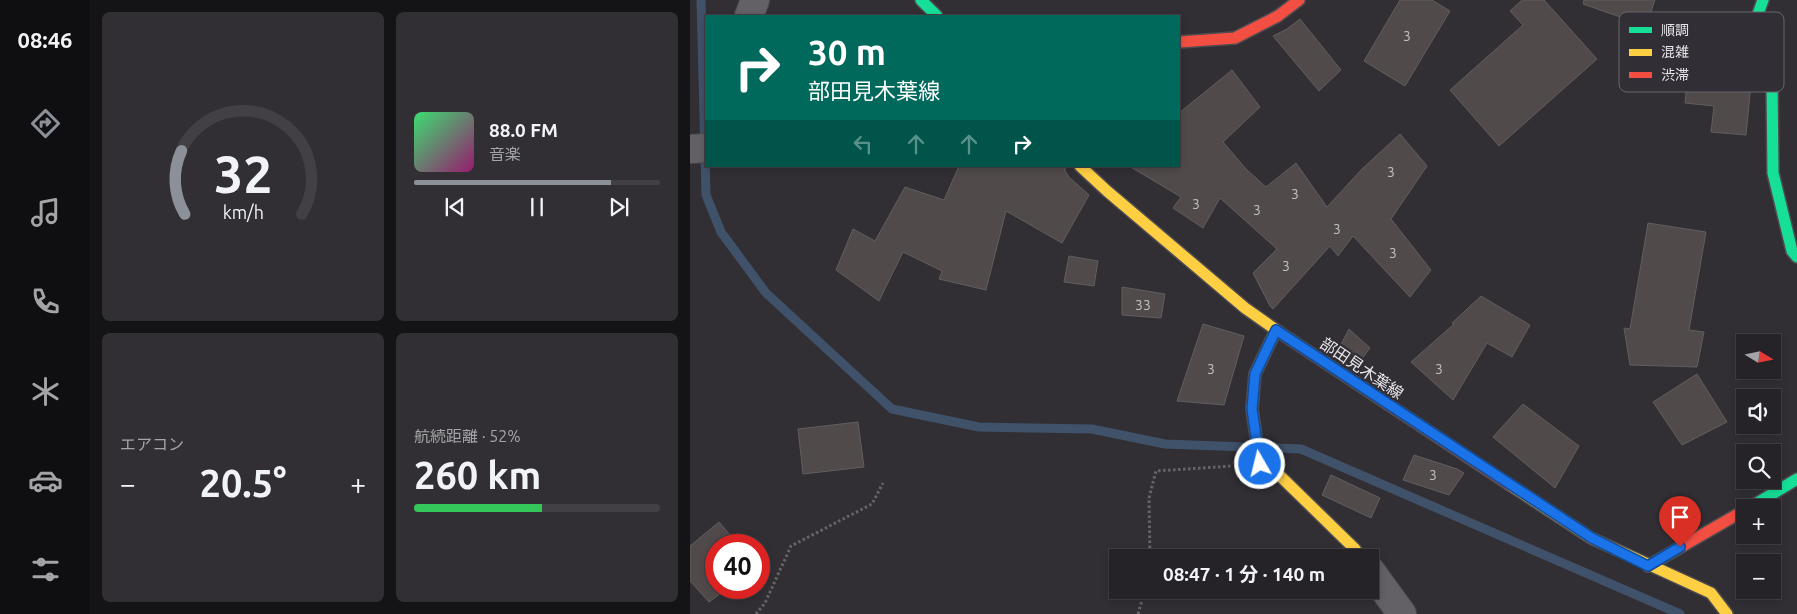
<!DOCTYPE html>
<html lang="ja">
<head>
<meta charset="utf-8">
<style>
	body { margin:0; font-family:Ubuntu,"Noto Sans JP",sans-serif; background:#312f33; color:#f1f3f6; height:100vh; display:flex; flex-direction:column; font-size:19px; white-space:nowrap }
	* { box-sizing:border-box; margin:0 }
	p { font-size:16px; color:#a3a4a7 }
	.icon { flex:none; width:28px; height:28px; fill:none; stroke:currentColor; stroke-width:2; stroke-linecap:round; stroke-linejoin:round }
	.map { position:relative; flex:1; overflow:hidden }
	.details { display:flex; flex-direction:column; gap:12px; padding:12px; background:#141315; width:600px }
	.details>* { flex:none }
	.banner { position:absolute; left:15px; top:15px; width:475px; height:152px; border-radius:0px; box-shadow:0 2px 8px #0003,0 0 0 1px #424044; background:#00695c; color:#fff; overflow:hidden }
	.needle { width:32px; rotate:100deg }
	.tools { position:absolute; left:1046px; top:334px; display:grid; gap:10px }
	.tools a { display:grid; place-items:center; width:45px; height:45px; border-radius:0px; background:#252327; box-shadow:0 2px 8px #0003,0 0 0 1px #424044; font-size:25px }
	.speed { position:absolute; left:15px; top:534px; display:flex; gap:10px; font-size:25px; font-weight:700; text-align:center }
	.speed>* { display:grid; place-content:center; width:65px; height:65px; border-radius:50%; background:#252327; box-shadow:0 2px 8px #0003,0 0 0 1px #424044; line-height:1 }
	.speed .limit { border:8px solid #d22; background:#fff; color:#111 }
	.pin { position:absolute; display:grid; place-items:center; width:42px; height:42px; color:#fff; margin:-51px -21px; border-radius:50% 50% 50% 0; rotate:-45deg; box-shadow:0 0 5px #0007 }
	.pin .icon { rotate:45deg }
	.me { position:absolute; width:55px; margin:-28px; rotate:352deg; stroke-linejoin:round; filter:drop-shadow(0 0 4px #0008) }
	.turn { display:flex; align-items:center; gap:18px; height:105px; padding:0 20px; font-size:22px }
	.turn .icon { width:65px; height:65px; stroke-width:2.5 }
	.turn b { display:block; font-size:35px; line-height:42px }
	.lanes { display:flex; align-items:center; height:48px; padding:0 20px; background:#0003; justify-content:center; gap:25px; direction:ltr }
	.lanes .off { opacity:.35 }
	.big { font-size:38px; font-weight:700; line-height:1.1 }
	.details .widget { flex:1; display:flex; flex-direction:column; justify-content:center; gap:8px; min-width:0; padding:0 18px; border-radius:8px; background:#312f33 }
	.details .dial { align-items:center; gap:0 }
	.dial svg { height:130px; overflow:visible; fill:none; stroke:#424044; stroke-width:7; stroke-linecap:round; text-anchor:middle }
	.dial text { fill:#f1f3f6; stroke:none }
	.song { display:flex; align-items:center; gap:15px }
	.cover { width:60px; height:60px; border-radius:8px; background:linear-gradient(135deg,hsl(140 70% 55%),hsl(320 70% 35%)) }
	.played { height:5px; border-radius:2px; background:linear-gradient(90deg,#8c9099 80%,#424044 80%) }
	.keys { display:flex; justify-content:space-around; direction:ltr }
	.heat { display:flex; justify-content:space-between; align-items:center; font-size:28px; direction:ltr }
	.charge { height:8px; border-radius:4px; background:linear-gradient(90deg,#34c759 52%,#424044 0) }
	.details .tiles { flex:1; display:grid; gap:12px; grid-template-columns:repeat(2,1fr) }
	.trip { position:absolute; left:419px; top:549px; width:270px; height:50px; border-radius:0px; background:#252327; box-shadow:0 2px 8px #0003,0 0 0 1px #424044; font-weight:700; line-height:50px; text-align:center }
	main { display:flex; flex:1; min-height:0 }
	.menu { display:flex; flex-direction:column; width:90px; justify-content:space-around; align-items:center; background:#0f0e10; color:#a3a4a7 }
	.menu .icon { width:35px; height:35px }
	.menu .selected { color:#8c9099 }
	.menu b { font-size:22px; color:#f1f3f6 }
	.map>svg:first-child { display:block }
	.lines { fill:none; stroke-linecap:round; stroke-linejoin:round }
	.stream { stroke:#40526a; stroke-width:9 }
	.building { fill:#504b4a; stroke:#605e5f }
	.street-casing { stroke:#4f4d51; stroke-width:30 }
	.fast-casing { stroke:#4f4d51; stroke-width:14 }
	.slow-casing { stroke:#4f4d51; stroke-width:14 }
	.jam-casing { stroke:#4f4d51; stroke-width:14 }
	.path { stroke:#656466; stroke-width:3; stroke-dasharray:2.5 2.5; stroke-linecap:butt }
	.street { stroke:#636165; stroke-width:28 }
	.fast { stroke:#16e098; stroke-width:11 }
	.slow { stroke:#ffcf43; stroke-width:11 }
	.jam { stroke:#f24e42; stroke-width:11 }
	.route-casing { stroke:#114b97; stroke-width:12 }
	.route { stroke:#1a73e8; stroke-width:9 }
	.labels { text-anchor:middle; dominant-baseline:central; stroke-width:4.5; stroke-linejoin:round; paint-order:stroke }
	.number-label { font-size:14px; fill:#c1bec2 }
	.street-label { font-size:16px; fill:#e7e4ea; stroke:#312e35 }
	.key { fill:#312e35; stroke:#68656b; stroke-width:1 }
	.key-label { font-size:14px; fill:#e7e4ea }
</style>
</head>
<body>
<main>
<nav class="menu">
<b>08:46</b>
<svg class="icon selected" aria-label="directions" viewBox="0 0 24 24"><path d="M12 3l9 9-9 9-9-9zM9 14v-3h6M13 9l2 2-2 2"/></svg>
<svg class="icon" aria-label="music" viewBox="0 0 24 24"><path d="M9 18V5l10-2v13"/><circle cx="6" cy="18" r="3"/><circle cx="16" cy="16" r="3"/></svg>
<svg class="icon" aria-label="phone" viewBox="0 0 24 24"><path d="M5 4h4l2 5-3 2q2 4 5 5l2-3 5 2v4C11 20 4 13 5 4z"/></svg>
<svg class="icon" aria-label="climate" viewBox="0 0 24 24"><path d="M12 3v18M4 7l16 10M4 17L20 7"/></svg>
<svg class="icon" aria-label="car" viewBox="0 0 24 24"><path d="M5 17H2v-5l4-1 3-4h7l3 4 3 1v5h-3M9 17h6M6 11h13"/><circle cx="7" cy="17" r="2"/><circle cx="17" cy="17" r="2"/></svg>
<svg class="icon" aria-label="filters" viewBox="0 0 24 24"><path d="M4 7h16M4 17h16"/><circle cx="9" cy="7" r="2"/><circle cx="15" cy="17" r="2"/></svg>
</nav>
<section class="details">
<div class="tiles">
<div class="widget dial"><svg viewBox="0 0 100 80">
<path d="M14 69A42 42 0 1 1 86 69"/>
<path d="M14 69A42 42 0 0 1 12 30" stroke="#8c9099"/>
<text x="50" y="56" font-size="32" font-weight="700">32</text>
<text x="50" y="72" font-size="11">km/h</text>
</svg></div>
<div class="widget">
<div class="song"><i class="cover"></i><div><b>88.0 FM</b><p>音楽</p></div></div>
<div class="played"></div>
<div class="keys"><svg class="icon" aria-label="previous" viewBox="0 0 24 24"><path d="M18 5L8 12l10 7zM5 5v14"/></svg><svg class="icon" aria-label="pause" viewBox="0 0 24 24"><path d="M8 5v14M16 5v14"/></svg><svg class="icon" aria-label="next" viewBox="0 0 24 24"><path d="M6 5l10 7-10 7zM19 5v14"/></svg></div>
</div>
<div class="widget"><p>エアコン</p>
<div class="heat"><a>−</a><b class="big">20.5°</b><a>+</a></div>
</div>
<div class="widget"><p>航続距離 · 52%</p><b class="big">260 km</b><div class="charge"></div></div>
</div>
</section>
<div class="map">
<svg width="1107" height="614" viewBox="0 0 1107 614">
	<rect width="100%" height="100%" fill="#312f34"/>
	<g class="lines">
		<path class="stream" d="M11 0 16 195 31 232 76 293 202 409 289 427 402 429 475 444 611 449 990 614"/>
	</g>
	<g class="building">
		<path d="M710 0H742L760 11 715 86 674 61Z"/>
		<path d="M832 0H854L907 59 809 146 760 90 833 25 820 11Z"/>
		<path d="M894 0H965L956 26 893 4Z"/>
		<path d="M610 19 651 70 629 91 583 36 597 29Z"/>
		<path d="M998 67 1062 74 1056 135 1021 132 1024 106 995 103Z"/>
		<path d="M542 70 570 107 533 142 556 169 576 187 606 163 637 207 672 169 710 134 737 166 701 219 741 270 720 297 663 236 648 256 640 246 583 309 580 306 563 273 587 249 530 198 513 228 483 208 491 197 439 166H489V113Z"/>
		<path d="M269 166H375V171L379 177 399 195 372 243 316 211 296 290 249 279 252 271 213 252 189 301 146 270 163 229 185 241 215 187 254 200Z"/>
		<path d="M958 223 1016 232 999 330 1014 332 1007 367 940 365 934 328 940 329Z"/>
		<path d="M379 256 408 261 404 286 374 282Z"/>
		<path d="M432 287 475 294 471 318 432 315Z"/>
		<path d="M791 296 840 325 822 357 797 343 763 400 721 362 764 324 762 323Z"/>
		<path d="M513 324 554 336 534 405 487 401Z"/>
		<path d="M659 329 680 348 667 365 647 352Z"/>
		<path d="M1007 374 1037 422 992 445 963 402Z"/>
		<path d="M833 404 889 446 865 488 803 437Z"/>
		<path d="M168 422 174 467 113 474 108 429Z"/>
		<path d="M724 455 767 469 774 473 759 495 713 480Z"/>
		<path d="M641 475 690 498 681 518 632 495Z"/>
		<path d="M29 522 46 542 42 545H26V558L17 566 26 575V588H38L19 602 0 581V546Z"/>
	</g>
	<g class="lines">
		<defs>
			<g id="street">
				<path d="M59 16 65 0"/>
				<path d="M0 149 16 148"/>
				<path d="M680 570 712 614"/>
			</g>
			<g id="fast">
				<path d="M231 0 247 16"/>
				<path d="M1073 0 1062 31 1082 80 1083 173 1102 251 1107 257"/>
				<path d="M1059 508 1107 479"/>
			</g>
			<g id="slow">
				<path d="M390 166 417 191 555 308 589 332"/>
				<path d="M586 330 565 374 562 409 570 464 584 470 665 549 671 558"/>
				<path d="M820 485 901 538 1021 593 1037 614"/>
			</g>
			<g id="jam">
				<path d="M489 42 545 38 588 16 609 0"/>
				<path d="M589 332 820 485"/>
				<path d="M958 566 1055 510"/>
			</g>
		</defs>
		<use href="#street" class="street-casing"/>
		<use href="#fast" class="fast-casing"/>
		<use href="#slow" class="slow-casing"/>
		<use href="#jam" class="jam-casing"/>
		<g class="path">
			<path d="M460 558 459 498 466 471 542 466"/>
			<path d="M66 614 75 603 101 546 182 504 193 483"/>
			<path d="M448 614 455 590"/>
		</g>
		<use href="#street" class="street"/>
		<use href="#fast" class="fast"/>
		<use href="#slow" class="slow"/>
		<use href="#jam" class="jam"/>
	</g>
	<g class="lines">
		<defs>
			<path id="route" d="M570 464 562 409 565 374 586 330 902 538 958 566 990 547"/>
		</defs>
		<use href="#route" class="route-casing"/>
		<use href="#route" class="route"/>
	</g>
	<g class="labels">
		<g class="number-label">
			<text x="717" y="36">3</text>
			<text x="701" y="172">3</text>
			<text x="605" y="194">3</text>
			<text x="506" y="204">3</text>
			<text x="567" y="210">3</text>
			<text x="647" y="229">3</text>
			<text x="703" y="253">3</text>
			<text x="596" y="266">3</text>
			<text x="453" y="305">33</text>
			<text x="521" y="369">3</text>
			<text x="749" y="369">3</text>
			<text x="743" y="475">3</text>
		</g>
		<g class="street-label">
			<text transform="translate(672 368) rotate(34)">部田見木葉線</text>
		</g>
	</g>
	<rect x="929" y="12" width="165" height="80" rx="8" class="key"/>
	<rect x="939" y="27" width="23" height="6" fill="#16e098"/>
	<rect x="939" y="49" width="23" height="7" fill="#ffcf43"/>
	<rect x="939" y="72" width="23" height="6" fill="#f24e42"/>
	<g class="key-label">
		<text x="971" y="35">順調</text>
		<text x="971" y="57">混雑</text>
		<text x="971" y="80">渋滞</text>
	</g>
</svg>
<div class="tools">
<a><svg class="needle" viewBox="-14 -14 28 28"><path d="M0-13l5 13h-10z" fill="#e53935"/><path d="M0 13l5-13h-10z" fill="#a3a4a7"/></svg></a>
<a><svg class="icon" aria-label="sound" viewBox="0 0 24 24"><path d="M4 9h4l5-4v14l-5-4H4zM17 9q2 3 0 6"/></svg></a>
<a><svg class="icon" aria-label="search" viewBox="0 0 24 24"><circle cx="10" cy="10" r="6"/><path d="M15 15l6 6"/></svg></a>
<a>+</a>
<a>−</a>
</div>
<div class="speed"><div class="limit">40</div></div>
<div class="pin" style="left:990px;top:547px;background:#d93025"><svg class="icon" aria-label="arrive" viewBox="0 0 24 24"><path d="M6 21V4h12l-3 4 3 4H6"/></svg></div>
<svg class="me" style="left:570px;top:464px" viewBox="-20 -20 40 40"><circle r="17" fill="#1a73e8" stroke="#fff" stroke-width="3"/><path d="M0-11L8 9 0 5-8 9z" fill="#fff"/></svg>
<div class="trip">08:47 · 1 分 · 140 m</div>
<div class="banner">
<div class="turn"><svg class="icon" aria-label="right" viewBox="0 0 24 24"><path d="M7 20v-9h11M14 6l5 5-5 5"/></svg><div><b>30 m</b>部田見木葉線</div></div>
<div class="lanes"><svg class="icon off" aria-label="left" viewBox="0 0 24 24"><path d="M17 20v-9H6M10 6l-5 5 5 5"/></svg><svg class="icon off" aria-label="ahead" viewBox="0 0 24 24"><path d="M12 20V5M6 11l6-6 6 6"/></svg><svg class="icon off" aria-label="ahead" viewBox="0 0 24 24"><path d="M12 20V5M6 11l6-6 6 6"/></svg><svg class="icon" aria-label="right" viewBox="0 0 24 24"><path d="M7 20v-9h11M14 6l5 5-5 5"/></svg></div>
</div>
</div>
</main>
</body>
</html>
